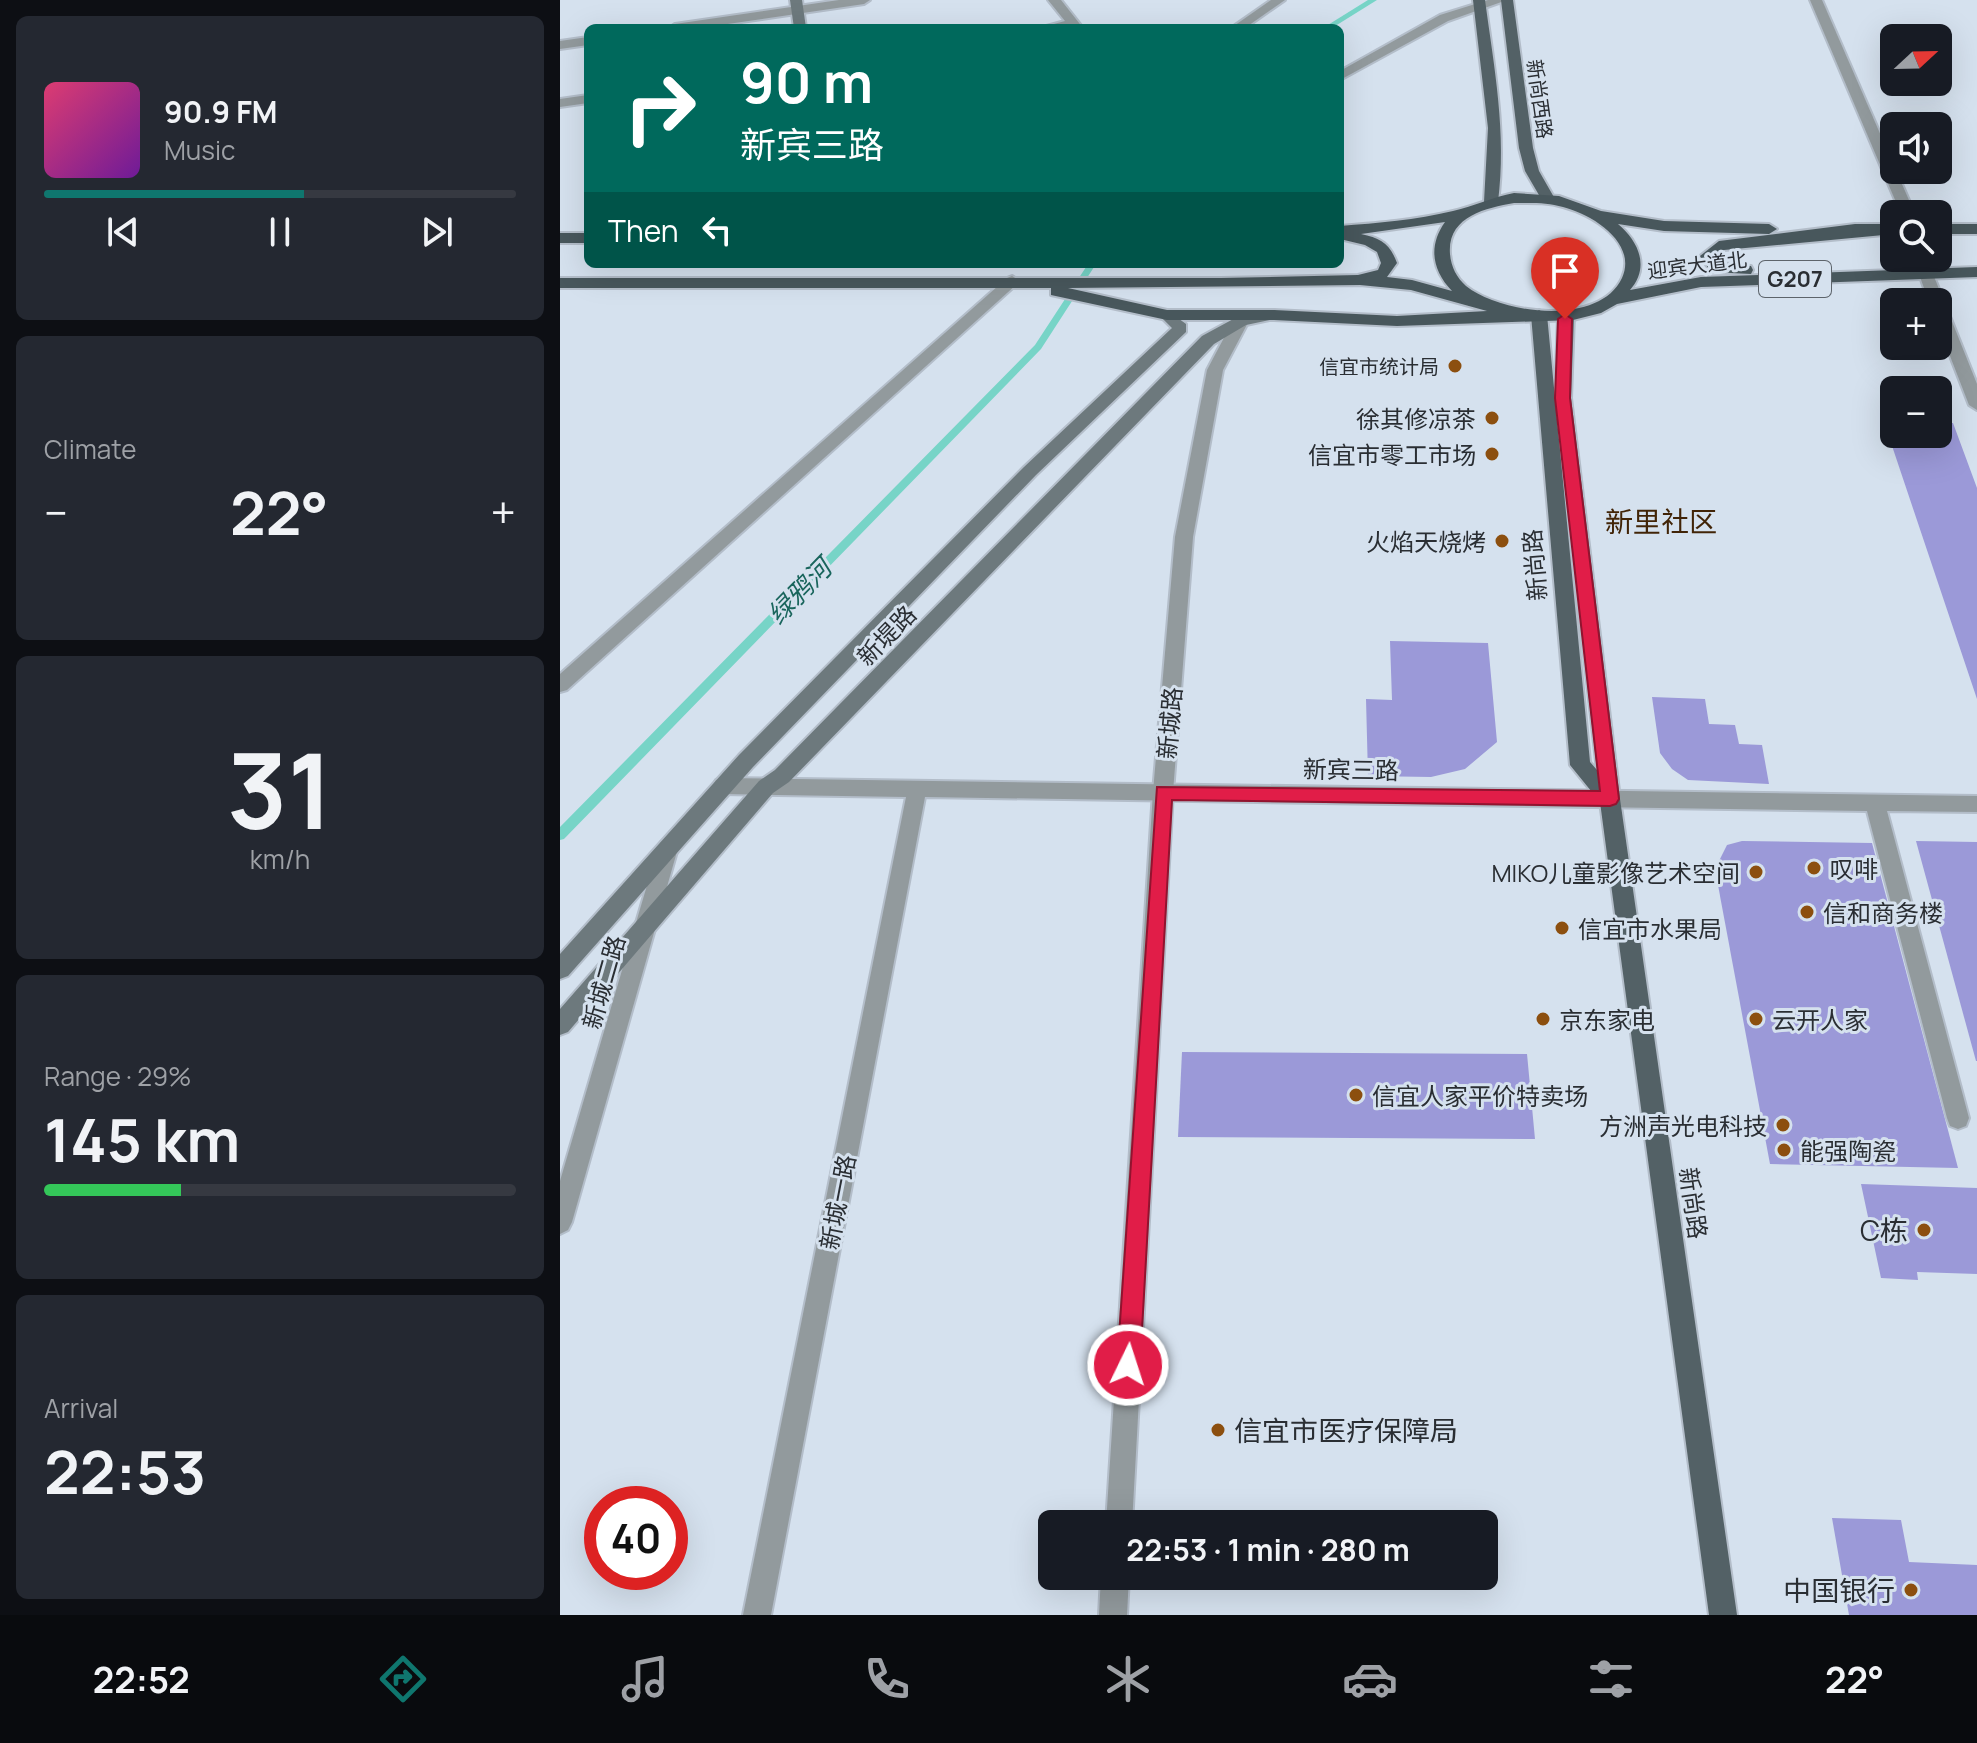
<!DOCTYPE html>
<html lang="en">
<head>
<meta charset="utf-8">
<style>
	body { margin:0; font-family:Manrope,"Noto Sans SC",sans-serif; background:#242831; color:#f1f3f6; height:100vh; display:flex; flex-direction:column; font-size:30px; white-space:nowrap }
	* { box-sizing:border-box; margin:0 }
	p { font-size:26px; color:#9ea1a6 }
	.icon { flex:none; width:44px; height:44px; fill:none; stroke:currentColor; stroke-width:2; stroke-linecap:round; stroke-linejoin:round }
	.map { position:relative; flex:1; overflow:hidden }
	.panel { display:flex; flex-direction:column; gap:16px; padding:16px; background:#0d0f14; width:560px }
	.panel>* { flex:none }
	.hud { position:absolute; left:24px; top:24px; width:760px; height:244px; border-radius:12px; box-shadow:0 8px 32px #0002; background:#00695c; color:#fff; overflow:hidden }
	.needle { width:52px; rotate:68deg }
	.controls { position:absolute; left:1320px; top:24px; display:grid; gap:16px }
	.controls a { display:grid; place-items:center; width:72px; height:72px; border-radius:12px; background:#171b24; box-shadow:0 8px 32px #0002; font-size:40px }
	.speed { position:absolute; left:24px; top:1486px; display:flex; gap:16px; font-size:40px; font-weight:700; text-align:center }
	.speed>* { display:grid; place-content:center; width:104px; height:104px; border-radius:50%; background:#171b24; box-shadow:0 8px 32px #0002; line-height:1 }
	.speed .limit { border:12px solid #d22; background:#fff; color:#111 }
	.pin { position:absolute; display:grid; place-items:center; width:68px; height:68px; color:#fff; margin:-82px -34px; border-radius:50% 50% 50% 0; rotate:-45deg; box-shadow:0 0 8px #0007 }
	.pin .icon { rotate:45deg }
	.me { position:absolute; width:88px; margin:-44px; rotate:4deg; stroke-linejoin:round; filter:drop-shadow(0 0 6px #0008) }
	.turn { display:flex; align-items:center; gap:28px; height:168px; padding:0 24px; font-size:36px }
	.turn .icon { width:104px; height:104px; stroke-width:2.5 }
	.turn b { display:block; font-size:56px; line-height:68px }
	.then { display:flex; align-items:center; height:76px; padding:0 24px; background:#0003; gap:16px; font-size:30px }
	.big { font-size:60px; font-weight:700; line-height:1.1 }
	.panel .widget { flex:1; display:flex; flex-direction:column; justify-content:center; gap:12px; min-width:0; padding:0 28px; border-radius:12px; background:#242831 }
	.panel .dial { align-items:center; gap:0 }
	.dial b { font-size:104px; line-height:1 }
	.song { display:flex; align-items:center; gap:24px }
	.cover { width:96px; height:96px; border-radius:12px; background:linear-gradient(135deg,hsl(340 70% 55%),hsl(280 70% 35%)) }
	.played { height:8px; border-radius:4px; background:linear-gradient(90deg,#0f766e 55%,#363941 55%) }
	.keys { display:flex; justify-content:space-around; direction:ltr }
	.heat { display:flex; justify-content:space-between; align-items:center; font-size:44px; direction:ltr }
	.charge { height:12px; border-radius:6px; background:linear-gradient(90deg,#34c759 29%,#363941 0) }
	.trip { position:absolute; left:478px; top:1510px; width:460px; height:80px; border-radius:12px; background:#171b24; box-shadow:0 8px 32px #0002; font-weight:700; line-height:80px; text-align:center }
	.tabs { display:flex; height:128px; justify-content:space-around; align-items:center; background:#090b0e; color:#9ea1a6 }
	.tabs .icon { width:56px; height:56px }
	.tabs .on { color:#0f766e }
	.tabs b { font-size:36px; color:#f1f3f6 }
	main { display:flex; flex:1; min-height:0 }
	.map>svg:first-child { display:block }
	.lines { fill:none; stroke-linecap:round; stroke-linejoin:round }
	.stream { fill:#77d4c7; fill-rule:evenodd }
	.building { fill:#9b99d8 }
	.service-casing { stroke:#b3bdc9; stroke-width:4 }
	.minor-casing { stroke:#b3bdc9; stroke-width:4 }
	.tertiary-casing { stroke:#b3bdc9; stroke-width:4 }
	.secondary-casing { stroke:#b3bdc9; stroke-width:4 }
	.primary-casing { stroke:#b3bdc9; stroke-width:4 }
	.trunk-casing { stroke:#b3bdc9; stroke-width:4 }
	.service { fill:#929a9d; fill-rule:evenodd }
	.minor { fill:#929a9d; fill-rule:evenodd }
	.tertiary { fill:#929a9d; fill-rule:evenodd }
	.secondary { fill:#6d797d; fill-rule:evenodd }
	.primary { fill:#536166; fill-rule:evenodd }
	.trunk { fill:#48575c; fill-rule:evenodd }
	.route { fill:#e11d48; stroke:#92132f; stroke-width:2 }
	.poi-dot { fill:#8c4f0f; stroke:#d5e1ee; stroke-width:3 }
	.labels { text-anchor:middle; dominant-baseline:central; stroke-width:6; stroke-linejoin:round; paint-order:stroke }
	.far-street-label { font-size:20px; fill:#2a2e33; stroke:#d5e1ee }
	.far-poi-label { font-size:20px; fill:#2a2e33; stroke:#d5e1ee; text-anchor:end }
	.shield { fill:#d5e1ee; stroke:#5d646b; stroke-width:2 }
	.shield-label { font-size:22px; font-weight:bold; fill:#2a2e33 }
	.poi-label { font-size:24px; fill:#2a2e33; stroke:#d5e1ee; text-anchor:start }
	.street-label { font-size:24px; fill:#2a2e33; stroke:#d5e1ee }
	.water-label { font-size:26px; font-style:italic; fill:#19655c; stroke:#d5e1ee }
	.quarter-label { font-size:28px; fill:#412407; stroke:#d5e1ee }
	.near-poi-label { font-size:28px; fill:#2a2e33; stroke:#d5e1ee; text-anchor:end }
</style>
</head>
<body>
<main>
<section class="panel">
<div class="widget">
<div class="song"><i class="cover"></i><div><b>90.9 FM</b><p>Music</p></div></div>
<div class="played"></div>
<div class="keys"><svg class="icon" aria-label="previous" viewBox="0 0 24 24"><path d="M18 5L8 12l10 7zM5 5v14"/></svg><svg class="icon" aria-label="pause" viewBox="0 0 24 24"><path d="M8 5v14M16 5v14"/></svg><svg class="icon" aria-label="next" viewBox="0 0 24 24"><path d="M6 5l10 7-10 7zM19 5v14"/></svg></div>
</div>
<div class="widget"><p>Climate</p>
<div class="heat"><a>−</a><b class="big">22°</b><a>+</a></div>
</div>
<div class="widget dial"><b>31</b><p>km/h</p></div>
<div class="widget"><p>Range · 29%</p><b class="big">145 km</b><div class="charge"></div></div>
<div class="widget"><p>Arrival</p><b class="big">22:53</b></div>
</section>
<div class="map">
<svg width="1417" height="1615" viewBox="0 0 1417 1615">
	<rect width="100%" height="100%" fill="#d5e1ee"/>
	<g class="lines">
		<g class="stream">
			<path d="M808 0H817L772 28H763Z"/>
			<path d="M528 264H536L481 349 4 839 0 840V827L475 345Z"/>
		</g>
	</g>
	<g class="building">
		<path d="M1324 422H1334V434H1378V423H1393L1417 488V699Z"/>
		<path d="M830 641 928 643 937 742 905 769 871 777 808 776 806 699 832 700Z"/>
		<path d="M1092 697 1145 699 1149 724 1175 725 1179 744 1202 745 1209 784 1128 780 1112 769 1100 753Z"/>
		<path d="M1182 841 1312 843 1398 1168 1210 1164 1155 869 1167 845Z"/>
		<path d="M1356 841 1417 842V1061H1416Z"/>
		<path d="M622 1052 967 1054 975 1139 618 1137Z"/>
		<path d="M1301 1184 1417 1188V1274L1357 1272 1358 1280 1321 1278Z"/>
		<path d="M1272 1518 1341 1520 1349 1562 1417 1565V1615H1289Z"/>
	</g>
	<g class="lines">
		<defs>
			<path id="service" d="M452 276 460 281 457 284 7 690 0 692V674L447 278Z"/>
			<g id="minor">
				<path d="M279 0H310L304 4 140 28H109L115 24Z"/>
				<path d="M488 0H501L523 28H479L505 21Z"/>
				<path d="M711 0H725L685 28H671Z"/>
				<path d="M1250 0H1262L1355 214H1341Z"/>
				<path d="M28 37V45L0 49V41Z"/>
				<path d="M28 95V103L0 107V99Z"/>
				<path d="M1366 269 1373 274 1417 384V410L1409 405 1378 325V302H1369L1359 274Z"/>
				<path d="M163 778 1417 796V812L1327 811 1409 1118 1406 1126 1398 1129 1390 1126 1387 1118 1307 811 365 797 211 1615H183L346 797 163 794 156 792 153 786 156 780Z"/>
				<path d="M108 839 115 842 118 848 12 1222 8 1230 0 1234V1181L98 848 101 842Z"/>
			</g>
			<g id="tertiary">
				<path d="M928 0H947L888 21 780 80V71L880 15Z"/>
				<path d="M684 310 692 315 663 370 633 537 613 792 572 1524H546L593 792 615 537 647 370 676 315Z"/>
				<path d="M541 1576H569L567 1615H539Z"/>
			</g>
			<g id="secondary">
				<path d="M230 0H242L246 28H234Z"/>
				<path d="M607 310 626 324V332L476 475 193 767 8 976 0 979V954L179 755 464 467 612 328 599 315Z"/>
				<path d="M714 310 719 312V318L686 325 654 344 229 782 213 793 8 1032 0 1035V1009L199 781 215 770 642 336 677 317Z"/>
			</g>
			<g id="primary">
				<path d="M913 0H925C934 67 947 134 938 202L931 206 924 202 928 128Z"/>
				<path d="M941 0H953L973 148 979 171 995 199 988 203 983 202 965 171 959 148Z"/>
				<path d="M979 310 987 315 1030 762 1037 770 995 398 998 316 1006 311 1014 316 1011 398 1060 799 1177 1615H1149L1040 802 1010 765 971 315Z"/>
			</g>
			<g id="trunk">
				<path d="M954 193 999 196 1041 211 1104 221 1209 224 1217 229 1209 234 1104 231 1058 224C1079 242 1090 267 1070 290L1141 277 1417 267V277L1141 287 1057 304 1041 313 1013 320 837 326 714 320H607L491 295V288H0V278H661L798 275 818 270 821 263 817 252 805 245 780 239V226C818 223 856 220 893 211 914 206 933 197 954 193ZM954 203C970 203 987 202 1003 207 1031 214 1078 242 1062 278 1039 327 941 314 906 286 897 278 891 267 890 254 887 217 925 208 954 203ZM885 222C868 246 872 270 892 291L852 280 827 277 837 263C830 244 821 238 801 234ZM800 285 851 290 927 311 837 316 714 310H607L508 288Z"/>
				<path d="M1295 224H1334V234L1164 250 1157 257 1162 263 1191 266 1193 270 1191 274 1151 272 1140 256 1159 241Z"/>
				<rect x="1378" y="224" width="39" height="10"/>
				<rect x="0" y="233" width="28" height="10"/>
			</g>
		</defs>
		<use href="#service" class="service-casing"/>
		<use href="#minor" class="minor-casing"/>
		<use href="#tertiary" class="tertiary-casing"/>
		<use href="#secondary" class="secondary-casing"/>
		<use href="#primary" class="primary-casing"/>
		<use href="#trunk" class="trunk-casing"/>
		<use href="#service" class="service"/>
		<use href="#minor" class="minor"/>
		<use href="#tertiary" class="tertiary"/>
		<use href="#secondary" class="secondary"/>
		<use href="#primary" class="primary"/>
		<use href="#trunk" class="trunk"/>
	</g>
	<path class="route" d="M1005 314 1012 319 1010 398 1059 799 1056 804 1050 806 612 800 580 1365 576 1373 568 1377 560 1373 557 1365 597 787 1040 791 995 398 998 319Z"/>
	<g class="poi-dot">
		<circle cx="895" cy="366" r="8"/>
		<circle cx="932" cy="418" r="8"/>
		<circle cx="932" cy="454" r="8"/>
		<circle cx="942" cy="541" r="8"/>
		<circle cx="1254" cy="868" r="8"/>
		<circle cx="1196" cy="872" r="8"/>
		<circle cx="1247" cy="912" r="8"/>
		<circle cx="1002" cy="928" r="8"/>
		<circle cx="983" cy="1019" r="8"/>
		<circle cx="1196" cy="1019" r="8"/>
		<circle cx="796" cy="1095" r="8"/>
		<circle cx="1223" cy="1125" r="8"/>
		<circle cx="1224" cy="1150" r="8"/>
		<circle cx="1364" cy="1230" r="8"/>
		<circle cx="658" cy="1430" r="8"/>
		<circle cx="1351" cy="1590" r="8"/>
	</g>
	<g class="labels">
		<g class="far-street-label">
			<text transform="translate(980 99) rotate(82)">新尚西路</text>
			<text transform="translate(1137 265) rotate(-7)">迎宾大道北</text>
		</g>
		<g class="far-poi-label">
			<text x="879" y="366">信宜市统计局</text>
		</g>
		<rect class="shield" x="1199" y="261" width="72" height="36" rx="6"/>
		<g class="shield-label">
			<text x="1235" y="279">G207</text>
		</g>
		<g class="poi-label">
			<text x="916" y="418" text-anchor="end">徐其修凉茶</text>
			<text x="916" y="454" text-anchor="end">信宜市零工市场</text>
			<text x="926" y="541" text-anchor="end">火焰天烧烤</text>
			<text x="1270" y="868">叹啡</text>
			<text x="1180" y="872" text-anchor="end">MIKO儿童影像艺术空间</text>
			<text x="1263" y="912">信和商务楼</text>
			<text x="1018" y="928">信宜市水果局</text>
			<text x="999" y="1019">京东家电</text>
			<text x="1212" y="1019">云开人家</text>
			<text x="812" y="1095">信宜人家平价特卖场</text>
			<text x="1207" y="1125" text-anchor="end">方洲声光电科技</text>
			<text x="1240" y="1150">能强陶瓷</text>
		</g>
		<g class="street-label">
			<text transform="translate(974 565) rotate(-95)">新尚路</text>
			<text transform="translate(326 635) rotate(-46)">新堤路</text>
			<text transform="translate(609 723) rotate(-85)">新城路</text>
			<text transform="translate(791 769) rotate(1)">新宾三路</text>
			<text transform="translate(43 982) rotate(-74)">新城二路</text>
			<text transform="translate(277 1202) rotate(-79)">新城一路</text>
			<text transform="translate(1134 1203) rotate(82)">新尚路</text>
		</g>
		<g class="water-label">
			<text transform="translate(239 591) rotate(-46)">绿鸦河</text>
		</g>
		<g class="quarter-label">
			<text x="1101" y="521">新里社区</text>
		</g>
		<g class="near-poi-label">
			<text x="1348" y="1230">C栋</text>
			<text x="674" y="1430" text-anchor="start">信宜市医疗保障局</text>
			<text x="1335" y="1590">中国银行</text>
		</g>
	</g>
</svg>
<div class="controls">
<a><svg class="needle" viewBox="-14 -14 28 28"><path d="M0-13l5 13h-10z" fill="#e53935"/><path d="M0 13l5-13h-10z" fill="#9ea1a6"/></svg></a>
<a><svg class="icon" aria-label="sound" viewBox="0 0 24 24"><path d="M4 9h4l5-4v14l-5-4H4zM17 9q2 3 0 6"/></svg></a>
<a><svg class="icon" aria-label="search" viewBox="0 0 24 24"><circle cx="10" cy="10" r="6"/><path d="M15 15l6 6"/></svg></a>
<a>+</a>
<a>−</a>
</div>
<div class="speed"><div class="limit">40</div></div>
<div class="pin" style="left:1005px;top:319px;background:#d93025"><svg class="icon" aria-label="arrive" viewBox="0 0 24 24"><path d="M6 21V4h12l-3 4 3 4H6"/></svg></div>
<svg class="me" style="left:568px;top:1365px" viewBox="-20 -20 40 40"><circle r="17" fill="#e11d48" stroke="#fff" stroke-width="3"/><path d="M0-11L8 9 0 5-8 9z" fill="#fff"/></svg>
<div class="trip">22:53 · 1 min · 280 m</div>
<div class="hud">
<div class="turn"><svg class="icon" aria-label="right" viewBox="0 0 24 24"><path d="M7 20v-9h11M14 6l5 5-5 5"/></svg><div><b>90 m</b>新宾三路</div></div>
<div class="then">Then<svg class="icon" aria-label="left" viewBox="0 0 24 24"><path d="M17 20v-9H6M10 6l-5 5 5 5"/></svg></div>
</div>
</div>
</main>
<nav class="tabs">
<b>22:52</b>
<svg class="icon on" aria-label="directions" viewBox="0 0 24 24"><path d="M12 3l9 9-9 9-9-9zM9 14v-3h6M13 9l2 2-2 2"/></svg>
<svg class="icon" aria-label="music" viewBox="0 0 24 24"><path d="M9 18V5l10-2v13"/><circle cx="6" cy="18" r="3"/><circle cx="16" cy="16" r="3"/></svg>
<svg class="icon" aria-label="phone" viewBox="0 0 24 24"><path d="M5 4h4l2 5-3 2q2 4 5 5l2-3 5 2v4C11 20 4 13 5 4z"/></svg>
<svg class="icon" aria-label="climate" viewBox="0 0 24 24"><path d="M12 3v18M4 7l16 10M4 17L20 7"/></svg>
<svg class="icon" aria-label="car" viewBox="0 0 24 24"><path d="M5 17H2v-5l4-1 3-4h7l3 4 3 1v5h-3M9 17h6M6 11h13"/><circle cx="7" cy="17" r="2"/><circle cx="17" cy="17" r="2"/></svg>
<svg class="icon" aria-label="filters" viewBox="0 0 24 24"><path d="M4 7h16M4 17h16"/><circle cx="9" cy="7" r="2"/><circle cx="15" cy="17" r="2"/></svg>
<b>22°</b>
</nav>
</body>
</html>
